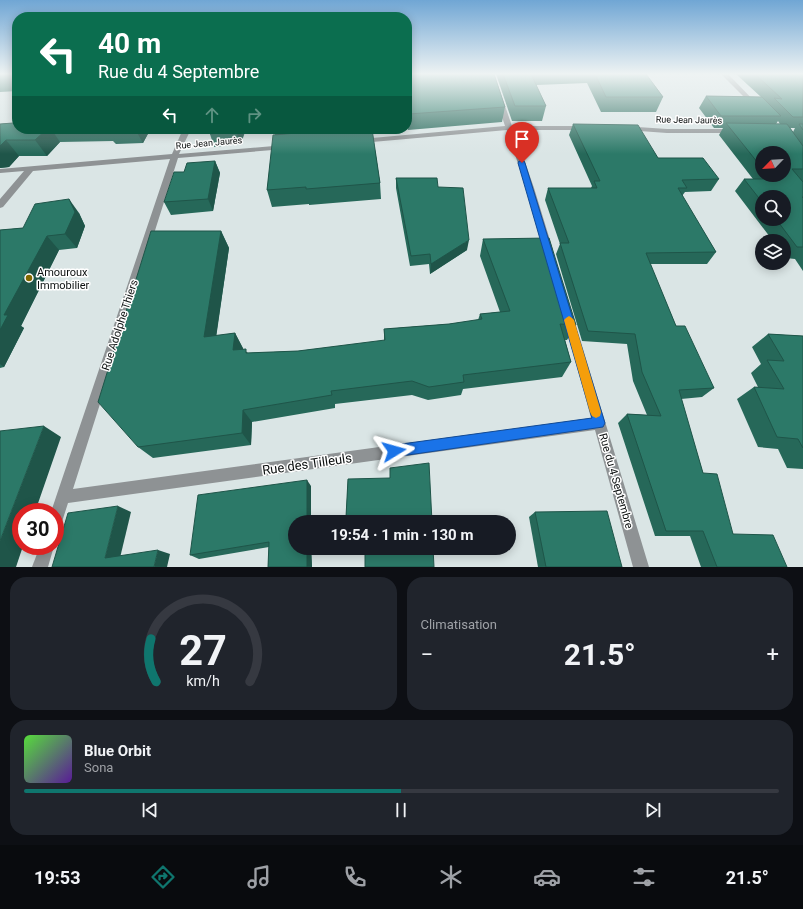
<!DOCTYPE html>
<html lang="fr">
<head>
<meta charset="utf-8">
<style>
	body { margin:0; font-family:Roboto,sans-serif; background:#20242c; color:#f1f3f6; height:100vh; display:flex; flex-direction:column; font-size:15px; white-space:nowrap }
	* { box-sizing:border-box; margin:0 }
	p { font-size:13px; color:#9ea1a6 }
	.icon { flex:none; width:22px; height:22px; fill:none; stroke:currentColor; stroke-width:2; stroke-linecap:round; stroke-linejoin:round }
	.map { position:relative; height:567px; overflow:hidden }
	.panel { display:flex; flex-direction:column; gap:10px; padding:10px; background:#0d0f14; flex:1 }
	.panel>* { flex:none }
	.banner { position:absolute; left:12px; top:12px; width:400px; height:122px; border-radius:16px; box-shadow:0 2px 10px #0003; background:#0b6e4f; color:#fff; overflow:hidden }
	.needle { width:26px; rotate:245deg }
	.fabs { position:absolute; left:755px; top:146px; display:grid; gap:8px }
	.fabs a { display:grid; place-items:center; width:36px; height:36px; border-radius:50%; background:#171b24; box-shadow:0 2px 10px #0003; font-size:20px }
	.speed { position:absolute; left:12px; top:503px; display:flex; gap:8px; font-size:20px; font-weight:700; text-align:center }
	.speed>* { display:grid; place-content:center; width:52px; height:52px; border-radius:50%; background:#171b24; box-shadow:0 2px 10px #0003; line-height:1 }
	.speed .limit { border:6px solid #d22; background:#fff; color:#111 }
	.pin { position:absolute; display:grid; place-items:center; width:34px; height:34px; color:#fff; margin:-41px -17px; border-radius:50% 50% 50% 0; rotate:-45deg; box-shadow:0 0 4px #0007 }
	.pin .icon { rotate:45deg }
	.me { position:absolute; width:44px; margin:-22px; rotate:82deg; stroke-linejoin:round; filter:drop-shadow(0 0 3px #0008) }
	.turn { display:flex; align-items:center; gap:14px; height:84px; padding:0 20px; font-size:18px }
	.turn .icon { width:52px; height:52px; stroke-width:2.5 }
	.turn b { display:block; font-size:28px; line-height:34px }
	.lanes { display:flex; align-items:center; height:38px; padding:0 20px; background:#0003; justify-content:center; gap:20px; direction:ltr }
	.lanes .off { opacity:.35 }
	.big { font-size:30px; font-weight:700; line-height:1.1 }
	.panel .tile { flex:1; display:flex; flex-direction:column; justify-content:center; gap:6px; min-width:0; padding:0 14px; border-radius:16px; background:#20242c }
	.panel .dial { align-items:center; gap:0 }
	.dial svg { height:104px; overflow:visible; fill:none; stroke:#363941; stroke-width:7; stroke-linecap:round; text-anchor:middle }
	.dial text { fill:#f1f3f6; stroke:none }
	.song { display:flex; align-items:center; gap:12px }
	.cover { width:48px; height:48px; border-radius:6px; background:linear-gradient(135deg,hsl(110 70% 55%),hsl(270 70% 35%)) }
	.played { height:4px; border-radius:2px; background:linear-gradient(90deg,#0f766e 50%,#363941 50%) }
	.keys { display:flex; justify-content:space-around; direction:ltr }
	.heat { display:flex; justify-content:space-between; align-items:center; font-size:22px; direction:ltr }
	.panel .tiles { flex:1; display:grid; gap:10px; grid-template-columns:1fr 1fr }
	.tile:last-child { grid-column:span 2 }
	.trip { position:absolute; left:288px; top:515px; width:228px; height:40px; border-radius:20px; background:#171b24; box-shadow:0 2px 10px #0003; font-weight:700; line-height:40px; text-align:center }
	.tabs { display:flex; height:64px; justify-content:space-around; align-items:center; background:#090b0e; color:#9ea1a6 }
	.tabs .icon { width:28px; height:28px }
	.tabs .selected { color:#0f766e }
	.tabs b { font-size:18px; color:#f1f3f6 }
	.map>svg:first-child { display:block }
	.lines { fill:none; stroke-linecap:round; stroke-linejoin:round }
	.minor { fill:#8e9294; fill-rule:evenodd }
	.wall { fill:#266859; fill-rule:evenodd }
	.shaded-wall { fill:#1f5549 }
	.building { fill:#2c7968; stroke:#1f5549 }
	.route { fill:#1a73e8; stroke:#114b97 }
	.slow { fill:#f59e0b }
	.poi-dot { fill:#826800; stroke:#fff; stroke-width:1.5 }
	.labels { text-anchor:middle; dominant-baseline:central; stroke-width:3; stroke-linejoin:round; paint-order:stroke }
	.far-street-label { font-size:9px; fill:#0b0f0f; stroke:#fff }
	.poi-label { font-size:11px; fill:#0b0f0f; stroke:#fff; text-anchor:start }
	.street-label { font-size:11px; fill:#0b0f0f; stroke:#fff }
	.near-street-label { font-size:13px; fill:#0b0f0f; stroke:#fff }
</style>
</head>
<body>
<div class="map">
<svg width="803" height="567" viewBox="0 0 803 567">
	<rect width="100%" height="100%" fill="#dae5e5"/>
	<g class="lines">
		<g class="minor">
			<path d="M488 74H494L512 126H584L588 128 584 130H514L534 188 553 250 551 252H545L543 250 526 188 507 130 361 143 357 141 361 139 505 126Z"/>
			<path d="M721 74H728L759 106V108H755Z"/>
			<path d="M623 126 667 129H734L738 131 734 133H667L626 130H623Z"/>
			<path d="M183 129H191L179 154 285 145 289 147 285 149 178 158 73 489 591 418 564 319 565 316 569 315 573 316 574 319 649 567H633L595 430 68 503 60 528 55 530V512H51L56 497 170 159 33 171 3 207 0 208V199L24 171 0 173V169L172 154Z"/>
			<path d="M40 546H54L48 567H32Z"/>
		</g>
	</g>
	<g class="wall">
		<path d="M0 74H17V91L0 92Z"/>
		<path d="M407 74 505 107 502 122 408 130 407 126Z"/>
		<path d="M496 74H646L663 97 656 112H601L587 83 536 85 546 106 542 121H512Z"/>
		<path d="M736 74H803V271L795 259 786 258 784 256V241H773L735 191 744 179H753L719 135 723 128H714L699 108 706 96 761 97ZM778 121 780 124H776ZM790 128H795L793 132ZM762 153 784 175H762ZM762 197 784 219H762Z"/>
		<path d="M13 123 17 129H158L157 130H150L143 143 116 144 113 141 60 142 47 156H19L9 167 0 168V124Z"/>
		<path d="M573 124 658 158 719 179 711 191 685 192 682 196 716 252 707 264H650L676 326 714 388 702 397 681 399 703 473 733 534 787 567H701L690 536H655L618 423 627 414 647 415 633 381 627 344 582 341 556 254 560 244 545 200 548 188H591L592 186 569 135Z"/>
		<path d="M274 129H372L380 183 381 199 309 205V204L272 207 267 190 275 135Z"/>
		<path d="M245 132 241 144 214 147 210 134Z"/>
		<path d="M215 161 220 173 213 211 171 215 164 202 184 172Z"/>
		<path d="M396 178 438 187 467 250 430 274 429 264 410 266 396 188Z"/>
		<path d="M79 213 85 226 77 248 59 250 21 326 24 328 4 367 0 368V230L23 228Z"/>
		<path d="M221 231 229 248 216 336 235 333 243 349 248 353 298 351 384 341V329L449 324 478 320 480 314 500 312 480 256 483 239 576 325 567 340H565L571 362 562 377 463 389 461 395 428 400 412 395 335 404V408L252 422 251 445 153 458 138 447Z"/>
		<path d="M768 334 803 336V469L787 468 778 449 758 447 737 399 754 387H758L751 373 761 364 752 347Z"/>
		<path d="M348 479 432 522H348L346 517Z"/>
		<path d="M311 486 295 548H311L312 567H268L269 547 199 559 190 555Z"/>
		<path d="M535 512 622 567H538L529 517Z"/>
	</g>
	<g class="shaded-wall">
		<path d="M47 129H51L60 142 47 156 35 140Z"/>
		<path d="M135 129H149L150 130 143 143Z"/>
		<path d="M238 129H245L241 144 236 132Z"/>
		<path d="M6 140 19 156 9 167 0 168V146Z"/>
		<path d="M215 161 220 173 213 211 208 199Z"/>
		<path d="M69 199 79 213 85 226 77 248 65 234Z"/>
		<path d="M221 231 229 248 214 352 204 337Z"/>
		<path d="M47 236 59 250 21 326 24 328 4 367 0 364V330L4 315Z"/>
		<path d="M469 240 467 250 430 274 431 264Z"/>
		<path d="M235 333 243 348 242 364 233 350Z"/>
		<path d="M243 410 252 422 251 445 242 433Z"/>
		<path d="M44 426 61 437 35 512H21V546H23L16 567H0V541Z"/>
		<path d="M307 480 311 486V522H307Z"/>
		<path d="M118 506 131 512 119 562 105 558Z"/>
		<path d="M307 548H311L312 567H307Z"/>
		<path d="M158 550 170 554 167 567H154Z"/>
	</g>
	<g class="building">
		<path d="M0 74H17V75L0 76Z"/>
		<path d="M407 74H494L505 107 409 114 407 110Z"/>
		<path d="M503 74H531L546 106H515Z"/>
		<path d="M595 74H646L663 97H606Z"/>
		<path d="M755 74H803V117H793L774 98 782 99Z"/>
		<path d="M706 96 762 97 781 116H721Z"/>
		<path d="M17 117V129H47L35 140H6L0 146V124L13 123Z"/>
		<path d="M726 123 787 124 803 146V169H792L803 182V197H802L803 198V247H797L776 219H784V197H762V202L744 179H771L768 175H784V153H762V168Z"/>
		<path d="M573 124 638 125 658 158H703L719 179 682 180 687 188H678L716 252 646 253 676 326H685L714 388 679 390 703 473 717 474 733 534 773 535 787 567H717L703 531H666L627 414 661 416 642 372 635 334 588 331 560 243H569L548 188H597L594 181H600Z"/>
		<path d="M799 124H803V130Z"/>
		<path d="M212 129H238L236 132 210 134Z"/>
		<path d="M345 129H372L380 183 306 189V187L267 190 273 135Z"/>
		<path d="M215 161 208 199 164 202 174 172H184L187 163Z"/>
		<path d="M396 178H437L438 187 463 188 469 240 431 264 430 254 411 256Z"/>
		<path d="M69 199 75 212 65 234 47 236 4 315H8L0 330V230L23 228 35 204Z"/>
		<path d="M151 231H221L204 337 235 333 233 350 246 349V353L298 351 385 340 384 329 449 324 482 319 480 314 510 311 483 239 549 238 576 325 560 324 571 362 463 375 464 382 429 387 412 381 331 391 332 395 243 410 242 433 138 447 98 402Z"/>
		<path d="M768 334 803 336V448L798 439 777 437 754 387 784 389 767 360 784 361Z"/>
		<path d="M44 426 0 541V431Z"/>
		<path d="M429 463 432 522H366L367 517H346L348 479 390 478V468Z"/>
		<path d="M307 480V522H295V548H307V567H268L269 542 190 555 198 495Z"/>
		<path d="M118 506 105 558 158 550 154 567H52L68 513Z"/>
		<path d="M607 511 622 567H546L535 512Z"/>
		<path d="M365 548H433L434 567H365Z"/>
	</g>
	<linearGradient id="sky" x2="0" y2="1"><stop stop-color="#70a6d4"/><stop offset="0.48" stop-color="#eef3f3"/><stop offset="1" stop-color="#eef3f3" stop-opacity="0"/></linearGradient>
	<rect width="803" height="154" fill="url(#sky)"/>
	<path class="route" d="M519 161H524L525 163 605 423 603 427 394 457 390 456 388 451 390 447 394 445 592 418 518 163Z"/>
	<path class="slow" d="M569 316 572 318 574 320 601 412 600 416 596 418 592 416 590 412 564 320 566 318Z"/>
	<circle class="poi-dot" cx="29" cy="278" r="4"/>
	<g class="labels">
		<g class="far-street-label">
			<text transform="translate(689 120) rotate(1)">Rue Jean Jaurès</text>
			<text transform="translate(209 143) rotate(-5)">Rue Jean Jaurès</text>
		</g>
		<g class="poi-label">
			<text x="37" y="272">Amouroux<tspan x="37" dy="13">Immobilier</tspan></text>
		</g>
		<g class="street-label">
			<text transform="translate(120 325) rotate(-72)">Rue Adolphe Thiers</text>
			<text transform="translate(616 481) rotate(74)">Rue du 4 Septembre</text>
		</g>
		<g class="near-street-label">
			<text transform="translate(307 464) rotate(-8)">Rue des Tilleuls</text>
		</g>
	</g>
</svg>
<div class="fabs">
<a><svg class="needle" viewBox="-14 -14 28 28"><path d="M0-13l5 13h-10z" fill="#e53935"/><path d="M0 13l5-13h-10z" fill="#9ea1a6"/></svg></a>
<a><svg class="icon" aria-label="search" viewBox="0 0 24 24"><circle cx="10" cy="10" r="6"/><path d="M15 15l6 6"/></svg></a>
<a><svg class="icon" aria-label="layers" viewBox="0 0 24 24"><path d="M12 4l9 5-9 5-9-5zM3 14l9 5 9-5"/></svg></a>
</div>
<div class="speed"><div class="limit">30</div></div>
<div class="pin" style="left:522px;top:163px;background:#d93025"><svg class="icon" aria-label="arrive" viewBox="0 0 24 24"><path d="M6 21V4h12l-3 4 3 4H6"/></svg></div>
<svg class="me" style="left:394px;top:451px" viewBox="-20 -20 40 40"><path d="M0-17L14 15 0 8-14 15z" fill="#1a73e8" stroke="#fff" stroke-width="4"/></svg>
<div class="trip">19:54 · 1 min · 130 m</div>
<div class="banner">
<div class="turn"><svg class="icon" aria-label="left" viewBox="0 0 24 24"><path d="M17 20v-9H6M10 6l-5 5 5 5"/></svg><div><b>40 m</b>Rue du 4 Septembre</div></div>
<div class="lanes"><svg class="icon" aria-label="left" viewBox="0 0 24 24"><path d="M17 20v-9H6M10 6l-5 5 5 5"/></svg><svg class="icon off" aria-label="ahead" viewBox="0 0 24 24"><path d="M12 20V5M6 11l6-6 6 6"/></svg><svg class="icon off" aria-label="right" viewBox="0 0 24 24"><path d="M7 20v-9h11M14 6l5 5-5 5"/></svg></div>
</div>
</div>
<section class="panel">
<div class="tiles">
<div class="tile dial"><svg viewBox="0 0 100 80">
<path d="M14 69A42 42 0 1 1 86 69"/>
<path d="M14 69A42 42 0 0 1 10 36" stroke="#0f766e"/>
<text x="50" y="56" font-size="32" font-weight="700">27</text>
<text x="50" y="72" font-size="11">km/h</text>
</svg></div>
<div class="tile"><p>Climatisation</p>
<div class="heat"><a>−</a><b class="big">21.5°</b><a>+</a></div>
</div>
<div class="tile">
<div class="song"><i class="cover"></i><div><b>Blue Orbit</b><p>Sona</p></div></div>
<div class="played"></div>
<div class="keys"><svg class="icon" aria-label="previous" viewBox="0 0 24 24"><path d="M18 5L8 12l10 7zM5 5v14"/></svg><svg class="icon" aria-label="pause" viewBox="0 0 24 24"><path d="M8 5v14M16 5v14"/></svg><svg class="icon" aria-label="next" viewBox="0 0 24 24"><path d="M6 5l10 7-10 7zM19 5v14"/></svg></div>
</div>
</div>
</section>
<nav class="tabs">
<b>19:53</b>
<svg class="icon selected" aria-label="directions" viewBox="0 0 24 24"><path d="M12 3l9 9-9 9-9-9zM9 14v-3h6M13 9l2 2-2 2"/></svg>
<svg class="icon" aria-label="music" viewBox="0 0 24 24"><path d="M9 18V5l10-2v13"/><circle cx="6" cy="18" r="3"/><circle cx="16" cy="16" r="3"/></svg>
<svg class="icon" aria-label="phone" viewBox="0 0 24 24"><path d="M5 4h4l2 5-3 2q2 4 5 5l2-3 5 2v4C11 20 4 13 5 4z"/></svg>
<svg class="icon" aria-label="climate" viewBox="0 0 24 24"><path d="M12 3v18M4 7l16 10M4 17L20 7"/></svg>
<svg class="icon" aria-label="car" viewBox="0 0 24 24"><path d="M5 17H2v-5l4-1 3-4h7l3 4 3 1v5h-3M9 17h6M6 11h13"/><circle cx="7" cy="17" r="2"/><circle cx="17" cy="17" r="2"/></svg>
<svg class="icon" aria-label="filters" viewBox="0 0 24 24"><path d="M4 7h16M4 17h16"/><circle cx="9" cy="7" r="2"/><circle cx="15" cy="17" r="2"/></svg>
<b>21.5°</b>
</nav>
</body>
</html>
